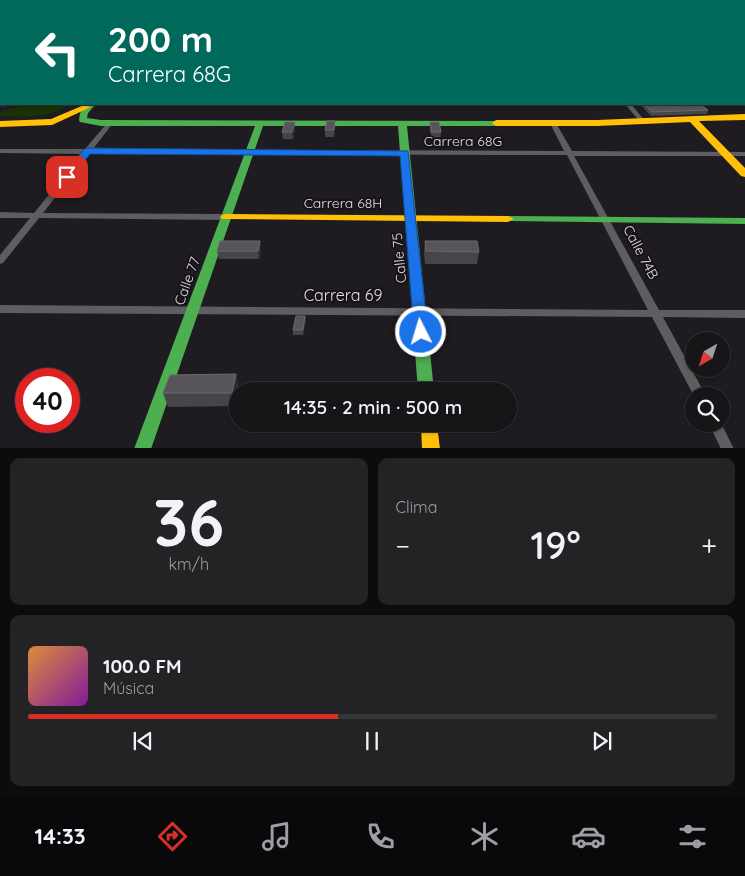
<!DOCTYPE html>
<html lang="es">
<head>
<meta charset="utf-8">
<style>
	body { margin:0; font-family:Quicksand,sans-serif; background:#232225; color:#f1f3f6; height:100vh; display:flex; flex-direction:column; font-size:19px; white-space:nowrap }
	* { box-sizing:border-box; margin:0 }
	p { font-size:16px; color:#9e9fa2 }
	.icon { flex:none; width:28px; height:28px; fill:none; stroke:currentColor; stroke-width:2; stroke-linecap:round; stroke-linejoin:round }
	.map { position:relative; height:448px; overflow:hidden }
	.details { display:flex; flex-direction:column; gap:10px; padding:10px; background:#0c0c0d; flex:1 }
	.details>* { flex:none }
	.guide { position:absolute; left:0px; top:0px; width:745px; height:105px; box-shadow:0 1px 4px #0004,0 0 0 1px #353437; background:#00695c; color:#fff; overflow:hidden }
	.needle { width:32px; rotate:219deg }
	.buttons { position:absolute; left:685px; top:332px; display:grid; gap:10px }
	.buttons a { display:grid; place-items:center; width:45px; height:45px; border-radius:50%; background:#161518; box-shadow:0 1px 4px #0004,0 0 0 1px #353437; font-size:25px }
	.speed { position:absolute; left:15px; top:368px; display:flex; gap:10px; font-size:25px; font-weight:700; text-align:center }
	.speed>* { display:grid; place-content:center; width:65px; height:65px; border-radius:50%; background:#161518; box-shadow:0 1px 4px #0004,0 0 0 1px #353437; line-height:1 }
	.speed .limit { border:8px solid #d22; background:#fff; color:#111 }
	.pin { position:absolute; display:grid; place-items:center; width:42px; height:42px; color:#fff; margin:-21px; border-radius:10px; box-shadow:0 2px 8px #0006 }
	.me { position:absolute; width:55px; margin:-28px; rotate:355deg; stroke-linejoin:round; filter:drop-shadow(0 0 4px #0008) }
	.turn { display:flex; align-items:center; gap:18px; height:105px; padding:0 25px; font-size:22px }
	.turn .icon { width:65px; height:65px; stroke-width:2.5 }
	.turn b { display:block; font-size:35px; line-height:42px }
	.big { font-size:38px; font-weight:600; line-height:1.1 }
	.details .card { flex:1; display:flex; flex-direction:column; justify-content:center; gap:8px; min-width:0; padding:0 18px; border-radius:10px; background:#232225 }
	.details .dial { align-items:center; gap:0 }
	.dial b { font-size:65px; line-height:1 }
	.song { display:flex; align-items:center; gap:15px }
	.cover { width:60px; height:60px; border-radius:8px; background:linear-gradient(135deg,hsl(30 70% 55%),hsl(290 70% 35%)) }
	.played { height:5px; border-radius:2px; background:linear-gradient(90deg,#d93025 45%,#353437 45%) }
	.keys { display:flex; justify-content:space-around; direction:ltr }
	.heat { display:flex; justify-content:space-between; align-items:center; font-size:28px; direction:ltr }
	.details .tiles { flex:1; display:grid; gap:10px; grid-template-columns:1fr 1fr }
	.card:last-child { grid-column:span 2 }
	.trip { position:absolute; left:229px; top:382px; width:288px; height:50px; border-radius:25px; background:#161518; box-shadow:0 1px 4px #0004,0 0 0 1px #353437; font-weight:600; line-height:50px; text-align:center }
	.tabs { display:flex; height:80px; justify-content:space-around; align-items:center; background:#09080a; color:#9e9fa2 }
	.tabs .icon { width:35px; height:35px }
	.tabs .on { color:#d93025 }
	.tabs b { font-size:22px; color:#f1f3f6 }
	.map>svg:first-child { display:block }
	.green { fill:#1a3305 }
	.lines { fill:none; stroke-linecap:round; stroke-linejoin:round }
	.street { fill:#5e5d5f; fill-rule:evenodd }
	.fast { fill:#4caf50; fill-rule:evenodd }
	.slow { fill:#ffc107; fill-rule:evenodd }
	.jam { fill:#c62828; fill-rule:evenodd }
	.wall { fill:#474548 }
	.shaded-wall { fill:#2f2d31 }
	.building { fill:#575558; stroke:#6d6a6e }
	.route { fill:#1a73e8; stroke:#114b97 }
	.labels { text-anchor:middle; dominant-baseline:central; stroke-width:4; stroke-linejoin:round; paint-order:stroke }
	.street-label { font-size:14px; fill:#e1dee2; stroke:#161218 }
	.near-street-label { font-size:16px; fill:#e1dee2; stroke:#161218 }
</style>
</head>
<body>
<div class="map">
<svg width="745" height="449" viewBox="0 0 745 449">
	<rect width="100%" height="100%" fill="#1e1c20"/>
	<path class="green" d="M28 104H70C49 119 24 117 0 116V112Z"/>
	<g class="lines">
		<g class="street">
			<path d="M191 0H214L212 1H190Z"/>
			<rect x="452" y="0" width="4" height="1"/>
			<rect x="744" y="24" width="1" height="3"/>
			<path d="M625 104H631L645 121V123H641Z"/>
			<path d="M110 121 113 123 93 149 564 151 550 123 553 121 556 123 572 151 745 152V156H574L659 310H745V318L663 317 706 396H694L652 317 0 313V305L648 310 567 155 89 154 43 213 226 214 230 217 226 220 39 218 3 263 0 264V255L30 218H0V212L34 213 82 154 0 153V149H85L108 122Z"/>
			<path d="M721 423 734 449H721L709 424Z"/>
		</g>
		<g class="fast">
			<path d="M0 0H6L0 4Z"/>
			<path d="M719 0H727L728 1H720Z"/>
			<rect x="744" y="7" width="1" height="4"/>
			<rect x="744" y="27" width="1" height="4"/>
			<path d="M88 104H96L88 113 87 118 101 120 499 121 500 123 496 126H407L434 391H418L398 126H263L151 449H134L255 126H101L80 122 79 120 80 113Z"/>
			<path d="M508 216 745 218V224L504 221 502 219Z"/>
		</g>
		<g class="slow">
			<path d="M43 0H53L54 1H45Z"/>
			<path d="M1 13V17L0 18V14Z"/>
			<rect x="0" y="38" width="1" height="4"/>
			<rect x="0" y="47" width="1" height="4"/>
			<path d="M84 105 91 107 52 125 0 127V121L51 119Z"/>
			<path d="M745 114V120L699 121 745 168V177L741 176 690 122 597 126H496L492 123 496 120H597Z"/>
			<path d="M226 214 508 216 514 219 508 222 222 219 220 217 222 215Z"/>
			<path d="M421 424H437L440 449H422Z"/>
		</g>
		<g class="jam">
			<path d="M733 0H742L743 1H735Z"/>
			<rect x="744" y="50" width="1" height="5"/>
		</g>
	</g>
	<g class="wall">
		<path d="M640 104H743L702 105 708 110 707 114 651 116Z"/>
		<path d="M335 121V128L334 137H325V130Z"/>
		<path d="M430 122 441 132 440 139H431Z"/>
		<path d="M295 129 293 139H283L282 132Z"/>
		<path d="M260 241 261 250 259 259H219L217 251Z"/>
		<path d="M425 241 479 252 477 264H425L424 253Z"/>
		<path d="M305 316 306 321 303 335H293V330Z"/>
		<path d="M236 374 238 387 234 406 168 407 163 393Z"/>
	</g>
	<g class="shaded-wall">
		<path d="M0 94H1V104H17L2 108 0 103Z"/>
		<path d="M335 121V128L334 137V130Z"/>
		<path d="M295 122V129L293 139 292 132Z"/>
		<path d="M260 241 261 250 259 259 258 251Z"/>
		<path d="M305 316 306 321 303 335V330Z"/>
		<path d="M236 374 238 387 234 406 232 393Z"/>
	</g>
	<g class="building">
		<path d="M285 0H450V1H284Z"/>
		<rect x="0" y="54" width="1" height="40"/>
		<rect x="744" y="66" width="1" height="34"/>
		<path d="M644 104H700L708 110 652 112Z"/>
		<path d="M327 121H335L334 130H325Z"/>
		<path d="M285 122H295L292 132H282Z"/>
		<path d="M430 122H439L441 132H431Z"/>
		<path d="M220 241H260L258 251H217Z"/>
		<path d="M425 241H477L479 252 426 251Z"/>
		<path d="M296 316H305L303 330H293Z"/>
		<path d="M236 374 232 393H163L170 375Z"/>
	</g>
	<path class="route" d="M88 148 408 151 428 332 426 335 421 337 416 335 414 332 400 156 90 154 71 179H64V175L84 149Z"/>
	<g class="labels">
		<g class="street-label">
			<text x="463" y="141">Carrera 68G</text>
			<text x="343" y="203">Carrera 68H</text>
			<text transform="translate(641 252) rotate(62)">Calle 74B</text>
			<text transform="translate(399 258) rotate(-95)">Calle 75</text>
			<text transform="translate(187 281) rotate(-70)">Calle 77</text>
		</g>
		<g class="near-street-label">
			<text x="343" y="295">Carrera 69</text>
		</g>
	</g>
</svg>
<div class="buttons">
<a><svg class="needle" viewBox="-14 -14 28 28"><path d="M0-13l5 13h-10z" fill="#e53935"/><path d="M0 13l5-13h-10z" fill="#9e9fa2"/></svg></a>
<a><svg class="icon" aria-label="search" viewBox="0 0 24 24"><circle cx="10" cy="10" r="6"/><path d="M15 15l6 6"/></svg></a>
</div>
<div class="speed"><div class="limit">40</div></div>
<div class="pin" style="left:67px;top:177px;background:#d93025"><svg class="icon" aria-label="arrive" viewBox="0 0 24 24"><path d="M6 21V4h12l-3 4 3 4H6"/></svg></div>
<svg class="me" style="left:421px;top:332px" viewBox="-20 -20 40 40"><circle r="17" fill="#1a73e8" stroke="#fff" stroke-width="3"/><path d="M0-11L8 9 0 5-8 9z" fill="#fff"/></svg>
<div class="trip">14:35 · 2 min · 500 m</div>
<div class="guide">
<div class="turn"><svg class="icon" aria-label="left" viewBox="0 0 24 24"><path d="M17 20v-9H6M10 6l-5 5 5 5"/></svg><div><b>200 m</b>Carrera 68G</div></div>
</div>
</div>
<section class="details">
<div class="tiles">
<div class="card dial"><b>36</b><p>km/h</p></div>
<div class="card"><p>Clima</p>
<div class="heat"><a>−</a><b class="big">19°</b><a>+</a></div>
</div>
<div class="card">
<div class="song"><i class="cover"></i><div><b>100.0 FM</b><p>Música</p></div></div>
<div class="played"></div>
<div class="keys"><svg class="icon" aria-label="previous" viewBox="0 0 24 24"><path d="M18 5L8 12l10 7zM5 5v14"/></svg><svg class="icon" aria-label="pause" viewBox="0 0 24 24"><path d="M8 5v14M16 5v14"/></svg><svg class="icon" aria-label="next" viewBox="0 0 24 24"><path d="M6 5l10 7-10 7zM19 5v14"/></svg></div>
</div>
</div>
</section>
<nav class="tabs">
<b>14:33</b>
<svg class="icon on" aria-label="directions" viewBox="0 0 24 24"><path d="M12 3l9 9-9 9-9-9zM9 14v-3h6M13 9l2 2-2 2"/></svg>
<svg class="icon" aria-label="music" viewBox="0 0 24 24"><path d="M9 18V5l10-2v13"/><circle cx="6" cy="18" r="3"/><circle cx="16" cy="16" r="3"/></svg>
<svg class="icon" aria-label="phone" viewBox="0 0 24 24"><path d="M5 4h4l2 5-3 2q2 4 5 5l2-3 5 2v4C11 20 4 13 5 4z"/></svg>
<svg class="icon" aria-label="climate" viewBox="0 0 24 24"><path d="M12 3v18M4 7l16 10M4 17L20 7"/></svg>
<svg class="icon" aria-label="car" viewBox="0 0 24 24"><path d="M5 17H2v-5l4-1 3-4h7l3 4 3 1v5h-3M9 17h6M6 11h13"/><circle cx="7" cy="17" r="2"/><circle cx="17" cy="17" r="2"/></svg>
<svg class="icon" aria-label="filters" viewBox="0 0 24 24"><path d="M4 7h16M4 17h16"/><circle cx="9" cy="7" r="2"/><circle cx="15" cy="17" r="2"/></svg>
</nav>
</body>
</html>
